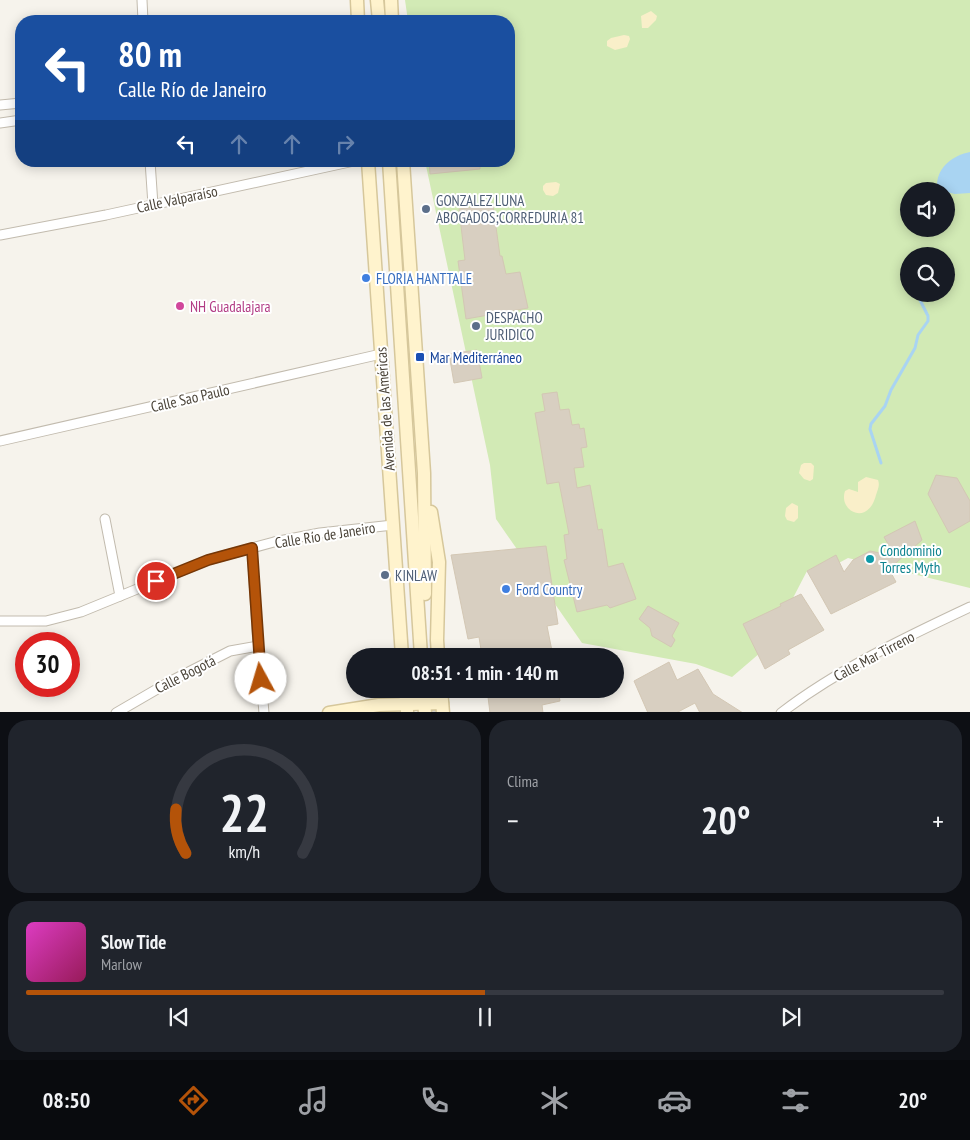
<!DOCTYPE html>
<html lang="es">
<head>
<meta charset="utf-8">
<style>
	body { margin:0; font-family:"PT Sans Narrow",sans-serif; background:#20242c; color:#f1f3f6; height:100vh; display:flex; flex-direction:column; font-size:19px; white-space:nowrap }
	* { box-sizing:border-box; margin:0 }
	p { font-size:16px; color:#9ea1a6 }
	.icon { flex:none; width:28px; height:28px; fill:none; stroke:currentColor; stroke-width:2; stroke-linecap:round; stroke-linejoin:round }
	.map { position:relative; height:712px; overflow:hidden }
	.sheet { display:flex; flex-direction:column; gap:8px; padding:8px; background:#0d0f14; flex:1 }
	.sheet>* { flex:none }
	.hud { position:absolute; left:15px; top:15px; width:500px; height:152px; border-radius:20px; box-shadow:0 2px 12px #0003; background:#1a4fa0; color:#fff; overflow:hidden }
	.tools { position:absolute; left:900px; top:182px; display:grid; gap:10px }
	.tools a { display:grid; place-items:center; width:55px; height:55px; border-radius:50%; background:#171b24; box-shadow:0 2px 12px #0003; font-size:25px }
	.speed { position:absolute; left:15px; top:632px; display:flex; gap:10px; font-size:25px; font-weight:700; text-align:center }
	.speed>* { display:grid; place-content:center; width:65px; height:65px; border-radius:50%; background:#171b24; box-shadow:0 2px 12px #0003; line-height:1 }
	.speed .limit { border:8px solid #d22; background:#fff; color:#111 }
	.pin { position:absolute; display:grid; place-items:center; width:42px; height:42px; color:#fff; margin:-21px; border:2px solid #fff; border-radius:50%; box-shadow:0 1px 5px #0007 }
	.me { position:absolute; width:55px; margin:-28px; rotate:354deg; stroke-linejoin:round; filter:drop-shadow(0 0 4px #0008) }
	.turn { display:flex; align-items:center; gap:18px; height:105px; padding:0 20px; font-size:22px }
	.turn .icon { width:65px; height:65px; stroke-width:2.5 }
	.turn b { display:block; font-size:35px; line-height:42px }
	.lanes { display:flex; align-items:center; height:48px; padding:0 20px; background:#0003; justify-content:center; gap:25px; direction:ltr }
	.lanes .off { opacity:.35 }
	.big { font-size:38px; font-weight:600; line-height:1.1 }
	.sheet .tile { flex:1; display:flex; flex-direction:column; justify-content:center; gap:8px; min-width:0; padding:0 18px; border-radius:20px; background:#20242c }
	.sheet .dial { align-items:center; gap:0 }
	.dial svg { height:130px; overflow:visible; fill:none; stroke:#363941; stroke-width:7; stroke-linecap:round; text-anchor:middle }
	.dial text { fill:#f1f3f6; stroke:none }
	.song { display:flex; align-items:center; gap:15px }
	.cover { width:60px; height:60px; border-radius:8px; background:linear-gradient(135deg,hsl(310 70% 55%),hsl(330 70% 35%)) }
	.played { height:5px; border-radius:2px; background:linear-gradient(90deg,#b45309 50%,#363941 50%) }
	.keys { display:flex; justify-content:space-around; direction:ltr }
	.heat { display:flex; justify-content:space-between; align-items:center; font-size:28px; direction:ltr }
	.sheet .tiles { flex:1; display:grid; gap:8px; grid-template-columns:1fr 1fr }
	.tile:last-child { grid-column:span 2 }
	.trip { position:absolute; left:346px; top:648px; width:278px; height:50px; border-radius:25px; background:#171b24; box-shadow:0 2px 12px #0003; font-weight:600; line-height:50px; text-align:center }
	.menu { display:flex; height:80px; justify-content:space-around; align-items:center; background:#090b0e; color:#9ea1a6 }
	.menu .icon { width:35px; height:35px }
	.menu .on { color:#b45309 }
	.menu b { font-size:22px; color:#f1f3f6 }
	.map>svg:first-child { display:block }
	.green { fill:#d2eab5; fill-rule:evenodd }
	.sand { fill:#f9efc9 }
	.water { fill:#a9d4f2 }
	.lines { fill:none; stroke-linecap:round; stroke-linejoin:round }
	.stream { stroke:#a9d4f2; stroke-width:3 }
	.building { fill:#d8cfc1; stroke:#d3c7b4 }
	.secondary-tunnel { stroke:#d4d0c8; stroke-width:12; stroke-dasharray:12 6; stroke-linecap:butt }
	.street-casing { stroke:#c2bbae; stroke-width:11 }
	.secondary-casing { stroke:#d6c79b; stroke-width:15 }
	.street { stroke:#fff; stroke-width:9 }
	.secondary { stroke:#fff3cd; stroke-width:12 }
	.route-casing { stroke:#753606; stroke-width:12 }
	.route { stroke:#b45309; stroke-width:9 }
	.service-dot { fill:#5c6f8a; stroke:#fff; stroke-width:2 }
	.shop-dot { fill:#3f7fe0; stroke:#fff; stroke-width:2 }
	.hotel-dot { fill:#d1479c; stroke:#fff; stroke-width:2 }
	.transit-dot { fill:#1a4fb4; stroke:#fff; stroke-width:2 }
	.culture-dot { fill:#0f9aa8; stroke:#fff; stroke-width:2 }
	.labels { text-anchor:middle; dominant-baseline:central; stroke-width:4; stroke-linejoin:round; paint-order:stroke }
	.street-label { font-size:15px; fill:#4b4439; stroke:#fff }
	.service-label { font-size:15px; fill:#4e5e75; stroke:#fff; text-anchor:start }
	.shop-label { font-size:15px; fill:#366cbe; stroke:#fff; text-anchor:start }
	.hotel-label { font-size:15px; fill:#b23c85; stroke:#fff; text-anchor:start }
	.transit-label { font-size:15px; fill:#164399; stroke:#fff; text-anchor:start }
	.culture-label { font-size:15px; fill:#0d838f; stroke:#fff; text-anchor:start }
</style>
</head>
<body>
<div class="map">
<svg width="970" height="713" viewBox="0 0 970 713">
	<rect width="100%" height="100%" fill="#f6f3ec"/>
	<path class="green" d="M405 0H970V588L848 558 835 565 831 558 807 571 768 646 732 677 696 664 582 643 496 519 490 465 425 161H509V21H408ZM909 191H946V229H909ZM909 256H946V294H909Z"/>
	<g class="sand">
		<path d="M651 11 657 16 656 20 648 28H642L641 16Z"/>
		<path d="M624 35 629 36 630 39 627 47 615 50 607 46V41L611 38Z"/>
		<path d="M556 182 560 184 558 193 553 196 546 195 543 190V186L546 183Z"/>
		<path d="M804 463H811L814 466 813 479 810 481 804 479 799 473 801 465Z"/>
		<path d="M866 477 878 480C880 485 878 489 876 495 868 527 838 511 845 491L849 489 858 492V482Z"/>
		<path d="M792 503 798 506V518L794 522 787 520 785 516 786 508Z"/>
	</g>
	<path class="water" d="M970 152V193L955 194 942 191 937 184C938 166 954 155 970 152Z"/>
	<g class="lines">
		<path class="stream" d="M881 463 870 429 871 424 885 406 891 390 915 348 918 335 928 321V316L917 294"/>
	</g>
	<g class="building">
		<path d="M429 161H480V169L430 174Z"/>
		<path d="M493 205 500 256H502L506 274 520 272 528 308 466 319 458 261 465 260 459 209Z"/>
		<path d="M477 350 482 378 454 383 449 354Z"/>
		<path d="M557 392 560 410 569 409 572 425 579 424 580 429 584 428 587 447 581 448 584 467 574 468 577 488 590 485 598 530 602 529 608 567 623 563 636 599 610 608 607 605 577 612 564 560 567 559 564 535 569 534 559 482 547 484 535 413 545 411 542 394Z"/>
		<path d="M936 475 957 478 970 501V521L949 533 928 494Z"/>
		<path d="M915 521 922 540 889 569 896 582 831 614 807 571 836 555 844 572 853 560 870 551 895 556 884 537Z"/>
		<path d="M546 546 558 624 547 626 553 656H482L479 637 468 639 451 555Z"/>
		<path d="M801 594 824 630 788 650 790 654 765 669 743 624 781 606 780 604Z"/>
		<path d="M648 606 679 623 672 636 675 640 671 647 652 636 650 628 639 619Z"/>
		<path d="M669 662 677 680 698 669 713 694 743 713H700L695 703 676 713H648L634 681Z"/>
		<path d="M487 689H558L560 701 542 705 543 713H490Z"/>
	</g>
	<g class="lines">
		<path class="secondary-tunnel" d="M431 689 434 713"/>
		<defs>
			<g id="street">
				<path d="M142 0 143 21"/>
				<path d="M0 105 21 103"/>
				<path d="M0 123 21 120"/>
				<path d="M150 161 153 205"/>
				<path d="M0 235 106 215 354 161"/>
				<path d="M0 441 381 354"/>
				<path d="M105 519 120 596"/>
				<path d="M252 548 258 646 264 713"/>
				<path d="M0 621H46L81 612 208 560 274 542 320 533 393 525"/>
				<path d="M116 713 171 681 230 651 258 646"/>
				<path d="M781 713C837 670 906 637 970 607"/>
			</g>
			<g id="secondary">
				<path d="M357 0 358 21"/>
				<path d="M377 0 379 21"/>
				<path d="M391 0 392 21"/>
				<path d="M368 161 402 656"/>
				<path d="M389 161 421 656"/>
				<path d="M403 161 424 473 425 594"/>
				<path d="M431 512 439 562 437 640 438 656"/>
				<path d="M405 689 407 711"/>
				<path d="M423 689 425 713"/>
				<path d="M441 689 443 713"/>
				<path d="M329 713 379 705 442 703"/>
			</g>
		</defs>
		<use href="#street" class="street-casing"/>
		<use href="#secondary" class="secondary-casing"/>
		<use href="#street" class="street"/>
		<use href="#secondary" class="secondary"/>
	</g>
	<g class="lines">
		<defs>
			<path id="route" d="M156 581 208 560 252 548 261 679"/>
		</defs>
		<use href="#route" class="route-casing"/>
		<use href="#route" class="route"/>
	</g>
	<g class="service-dot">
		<circle cx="426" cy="209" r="5"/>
		<circle cx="476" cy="326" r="5"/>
		<circle cx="385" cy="575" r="5"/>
	</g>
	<g class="shop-dot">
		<circle cx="366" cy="278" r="5"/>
		<circle cx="506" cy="589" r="5"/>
	</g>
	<circle class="hotel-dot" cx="180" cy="306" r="5"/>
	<rect class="transit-dot" x="415" y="352" width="10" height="10" rx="2.5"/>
	<circle class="culture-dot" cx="870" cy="559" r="5"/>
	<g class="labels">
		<g class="street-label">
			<text transform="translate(177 199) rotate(-12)">Calle Valparaíso</text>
			<text transform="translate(190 398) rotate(-13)">Calle Sao Paulo</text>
			<text transform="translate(385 409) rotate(-94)">Avenida de las Américas</text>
			<text transform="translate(325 535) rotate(-9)">Calle Río de Janeiro</text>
			<text transform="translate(874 656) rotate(-28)">Calle Mar Tirreno</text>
			<text transform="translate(185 674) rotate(-27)">Calle Bogotá</text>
		</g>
		<g class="service-label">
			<text x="436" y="200">GONZALEZ LUNA<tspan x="436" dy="17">ABOGADOS;CORREDURIA 81</tspan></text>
			<text x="486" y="317">DESPACHO<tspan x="486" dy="17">JURIDICO</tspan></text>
			<text x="395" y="575">KINLAW</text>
		</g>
		<g class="shop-label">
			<text x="376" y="278">FLORIA HANTTALE</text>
			<text x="516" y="589">Ford Country</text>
		</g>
		<g class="hotel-label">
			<text x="190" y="306">NH Guadalajara</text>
		</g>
		<g class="transit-label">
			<text x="430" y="357">Mar Mediterráneo</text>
		</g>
		<g class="culture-label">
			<text x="880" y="550">Condominio<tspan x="880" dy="17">Torres Myth</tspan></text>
		</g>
	</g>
</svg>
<div class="tools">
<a><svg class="icon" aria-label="sound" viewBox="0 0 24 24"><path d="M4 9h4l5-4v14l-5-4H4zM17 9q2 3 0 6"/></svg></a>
<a><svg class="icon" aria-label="search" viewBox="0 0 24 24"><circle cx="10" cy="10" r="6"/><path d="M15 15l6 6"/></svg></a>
</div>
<div class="speed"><div class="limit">30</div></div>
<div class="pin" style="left:156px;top:581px;background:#d93025"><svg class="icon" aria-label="arrive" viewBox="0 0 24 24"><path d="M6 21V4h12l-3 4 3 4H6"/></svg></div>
<svg class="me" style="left:261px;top:679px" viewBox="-20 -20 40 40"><circle r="19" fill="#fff"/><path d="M0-13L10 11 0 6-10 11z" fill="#b45309"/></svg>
<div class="trip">08:51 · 1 min · 140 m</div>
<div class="hud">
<div class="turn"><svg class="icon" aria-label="left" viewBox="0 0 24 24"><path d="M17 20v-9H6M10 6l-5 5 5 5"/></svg><div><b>80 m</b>Calle Río de Janeiro</div></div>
<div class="lanes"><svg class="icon" aria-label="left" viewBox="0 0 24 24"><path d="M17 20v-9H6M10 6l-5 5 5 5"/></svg><svg class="icon off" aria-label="ahead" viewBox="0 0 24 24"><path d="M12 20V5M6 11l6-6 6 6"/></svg><svg class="icon off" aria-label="ahead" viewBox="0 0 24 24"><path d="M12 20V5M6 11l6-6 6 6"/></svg><svg class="icon off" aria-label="right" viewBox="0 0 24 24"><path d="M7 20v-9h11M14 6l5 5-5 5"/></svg></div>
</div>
</div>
<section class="sheet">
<div class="tiles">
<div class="tile dial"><svg viewBox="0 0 100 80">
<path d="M14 69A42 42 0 1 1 86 69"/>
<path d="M14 69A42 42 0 0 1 8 42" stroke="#b45309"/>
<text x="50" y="56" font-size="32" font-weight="700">22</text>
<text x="50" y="72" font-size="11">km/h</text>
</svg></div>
<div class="tile"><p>Clima</p>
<div class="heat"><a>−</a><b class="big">20°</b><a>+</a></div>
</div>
<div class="tile">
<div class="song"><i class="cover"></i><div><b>Slow Tide</b><p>Marlow</p></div></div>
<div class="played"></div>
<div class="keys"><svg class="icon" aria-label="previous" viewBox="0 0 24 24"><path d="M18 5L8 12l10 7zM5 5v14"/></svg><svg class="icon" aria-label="pause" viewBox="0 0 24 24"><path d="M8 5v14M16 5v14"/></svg><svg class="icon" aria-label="next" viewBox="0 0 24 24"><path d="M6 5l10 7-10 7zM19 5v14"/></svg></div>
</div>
</div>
</section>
<nav class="menu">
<b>08:50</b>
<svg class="icon on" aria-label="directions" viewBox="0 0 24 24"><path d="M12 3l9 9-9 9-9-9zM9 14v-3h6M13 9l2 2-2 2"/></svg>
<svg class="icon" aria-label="music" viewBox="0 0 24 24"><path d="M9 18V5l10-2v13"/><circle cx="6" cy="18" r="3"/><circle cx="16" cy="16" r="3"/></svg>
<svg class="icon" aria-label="phone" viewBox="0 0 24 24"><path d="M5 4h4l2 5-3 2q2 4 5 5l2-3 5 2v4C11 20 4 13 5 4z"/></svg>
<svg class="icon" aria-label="climate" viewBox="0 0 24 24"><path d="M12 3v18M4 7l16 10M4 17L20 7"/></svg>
<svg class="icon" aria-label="car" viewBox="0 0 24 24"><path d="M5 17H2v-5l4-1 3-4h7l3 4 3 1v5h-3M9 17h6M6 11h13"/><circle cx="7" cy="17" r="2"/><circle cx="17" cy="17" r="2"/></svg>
<svg class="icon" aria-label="filters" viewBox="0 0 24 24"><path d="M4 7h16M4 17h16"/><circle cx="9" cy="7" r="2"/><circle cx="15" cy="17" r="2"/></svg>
<b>20°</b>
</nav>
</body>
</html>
